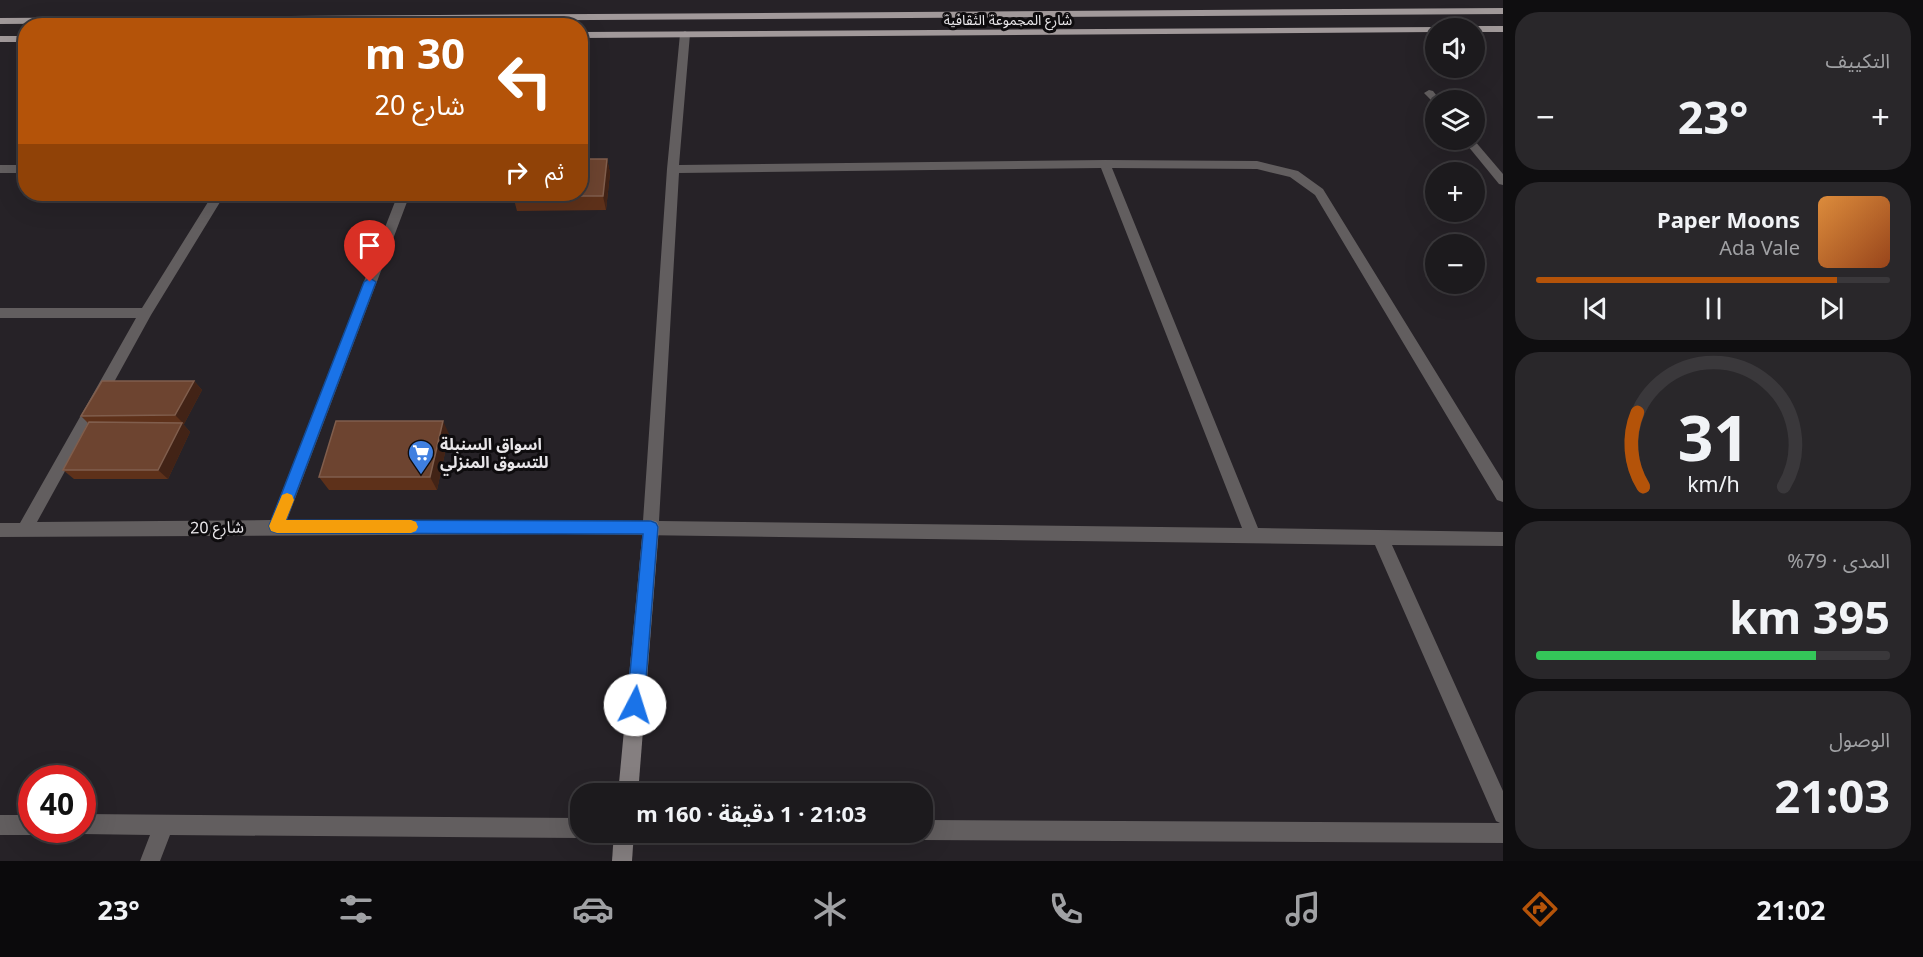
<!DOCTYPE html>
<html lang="ar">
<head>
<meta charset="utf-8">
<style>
	body { margin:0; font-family:"Noto Sans","Noto Sans Arabic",sans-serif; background:#29272a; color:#f1f3f6; direction:rtl; height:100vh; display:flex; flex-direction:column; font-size:22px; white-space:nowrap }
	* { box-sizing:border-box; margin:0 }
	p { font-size:20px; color:#a0a1a4 }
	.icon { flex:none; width:33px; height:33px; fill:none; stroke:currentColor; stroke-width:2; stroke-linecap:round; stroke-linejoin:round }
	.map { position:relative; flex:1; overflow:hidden; direction:ltr }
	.panel { display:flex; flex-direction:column; gap:12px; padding:12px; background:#0f0e10; width:420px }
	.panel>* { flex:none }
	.hud { position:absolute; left:18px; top:18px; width:570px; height:183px; border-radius:24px; box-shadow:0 6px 24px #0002,0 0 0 2px #3a383b; direction:rtl; background:#b45309; color:#fff; overflow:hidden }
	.fabs { position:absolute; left:1425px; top:18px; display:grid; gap:12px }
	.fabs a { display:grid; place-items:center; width:60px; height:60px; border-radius:50%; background:#1c1a1d; box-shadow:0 6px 24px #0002,0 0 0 2px #3a383b; font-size:30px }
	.speed { position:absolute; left:18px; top:765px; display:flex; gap:12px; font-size:30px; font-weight:700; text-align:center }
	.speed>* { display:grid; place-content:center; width:78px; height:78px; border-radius:50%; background:#1c1a1d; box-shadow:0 6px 24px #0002,0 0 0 2px #3a383b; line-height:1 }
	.speed .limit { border:9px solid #d22; background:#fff; color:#111 }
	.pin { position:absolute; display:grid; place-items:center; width:51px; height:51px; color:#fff; margin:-62px -26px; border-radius:50% 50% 50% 0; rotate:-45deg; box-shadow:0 0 6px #0007 }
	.pin .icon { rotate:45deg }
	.me { position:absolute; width:66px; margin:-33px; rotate:5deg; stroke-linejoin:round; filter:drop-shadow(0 0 4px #0008) }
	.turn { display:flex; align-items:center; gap:21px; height:126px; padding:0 24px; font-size:27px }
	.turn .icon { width:78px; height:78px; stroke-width:2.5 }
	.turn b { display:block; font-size:42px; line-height:51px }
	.then { display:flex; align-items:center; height:57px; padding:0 24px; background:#0003; gap:12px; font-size:22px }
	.big { font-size:45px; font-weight:700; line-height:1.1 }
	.panel .card { flex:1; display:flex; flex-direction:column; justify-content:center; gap:9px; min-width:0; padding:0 21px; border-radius:24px; background:#29272a }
	.panel .dial { align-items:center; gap:0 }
	.dial svg { height:156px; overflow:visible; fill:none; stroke:#3a383b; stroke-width:7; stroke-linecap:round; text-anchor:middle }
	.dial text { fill:#f1f3f6; stroke:none }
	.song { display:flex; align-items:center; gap:18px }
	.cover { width:72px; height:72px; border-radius:9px; background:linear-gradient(135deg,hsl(30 70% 55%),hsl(20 70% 35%)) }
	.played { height:6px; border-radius:3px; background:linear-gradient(90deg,#b45309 85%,#3a383b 85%) }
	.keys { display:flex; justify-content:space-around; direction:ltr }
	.heat { display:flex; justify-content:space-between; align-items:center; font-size:33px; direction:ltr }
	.charge { height:9px; border-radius:4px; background:linear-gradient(90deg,#34c759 79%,#3a383b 0) }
	.trip { position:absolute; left:570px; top:783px; width:363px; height:60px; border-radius:24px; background:#1c1a1d; box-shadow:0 6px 24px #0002,0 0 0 2px #3a383b; font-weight:700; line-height:60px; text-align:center; direction:rtl }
	.tabs { display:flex; height:96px; justify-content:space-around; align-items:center; background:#0b0a0c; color:#a0a1a4 }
	.tabs .icon { width:42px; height:42px }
	.tabs .active { color:#b45309 }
	.tabs b { font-size:27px; color:#f1f3f6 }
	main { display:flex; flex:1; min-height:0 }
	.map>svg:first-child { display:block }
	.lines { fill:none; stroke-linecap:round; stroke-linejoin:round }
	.street { fill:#625e5f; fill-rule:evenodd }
	.secondary { fill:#857f80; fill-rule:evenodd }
	.primary { fill:#a1999a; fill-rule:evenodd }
	.wall { fill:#5e311a }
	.shaded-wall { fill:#422316 }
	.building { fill:#6d4430; stroke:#805e4d; stroke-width:1.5 }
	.route { fill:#1a73e8; stroke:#114b97; stroke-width:1.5 }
	.slow { fill:#f59e0b }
	.labels { text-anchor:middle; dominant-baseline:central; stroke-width:6; stroke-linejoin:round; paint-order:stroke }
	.far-street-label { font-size:14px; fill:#e8e6e9; stroke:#0e0c0e }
	.poi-label { font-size:16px; font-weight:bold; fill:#e8e6e9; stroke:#0e0c0e; text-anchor:start }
	.street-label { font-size:16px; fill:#e8e6e9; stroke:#0e0c0e }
</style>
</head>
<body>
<main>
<section class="panel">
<div class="card"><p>التكييف</p>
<div class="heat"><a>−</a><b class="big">23°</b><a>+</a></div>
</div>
<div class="card">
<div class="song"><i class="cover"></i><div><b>Paper Moons</b><p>Ada Vale</p></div></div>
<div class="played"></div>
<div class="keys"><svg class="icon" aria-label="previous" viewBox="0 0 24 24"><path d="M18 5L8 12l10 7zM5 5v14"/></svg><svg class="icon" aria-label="pause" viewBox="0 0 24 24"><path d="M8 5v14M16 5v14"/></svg><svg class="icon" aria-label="next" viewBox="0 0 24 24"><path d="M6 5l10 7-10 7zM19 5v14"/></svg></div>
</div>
<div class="card dial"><svg viewBox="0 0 100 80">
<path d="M14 69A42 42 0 1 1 86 69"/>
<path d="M14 69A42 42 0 0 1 11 31" stroke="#b45309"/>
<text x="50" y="56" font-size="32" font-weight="700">31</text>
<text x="50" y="72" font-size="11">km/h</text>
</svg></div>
<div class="card"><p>المدى · 79%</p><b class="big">395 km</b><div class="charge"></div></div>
<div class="card"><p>الوصول</p><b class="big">21:03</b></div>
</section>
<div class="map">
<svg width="1503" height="861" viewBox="0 0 1503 861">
	<rect width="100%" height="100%" fill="#262227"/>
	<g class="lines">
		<g class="street">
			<path d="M685 31 690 34 679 165 1105 160 1257 161 1298 171 1323 189 1503 481V502L1497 500 1315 195 1290 177 1257 169 1112 168 1258 528 1503 532V546L1392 545 1503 791V843L922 840 915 837 913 832H922V820L1500 823 1496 821 1375 545 564 534 0 537V523H20L136 318H0V308H142L213 194H225L151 315 37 522 271 520 398 194H410L287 520 643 521 667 169 680 34ZM1101 168 1242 528 659 521 679 173Z"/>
			<path d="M1429 90 1433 91 1440 100H1436V105L1424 93Z"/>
			<path d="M1463 140H1474L1503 174V185L1499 184Z"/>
			<rect x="0" y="165" width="26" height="8"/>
			<path d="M82 814 580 818V832H588L580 838 170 835 160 861H140L150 835 82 834 74 830H82Z"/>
			<path d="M0 815H32V830H40L32 835H0Z"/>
		</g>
		<g class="secondary">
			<path d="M651 520 657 522 659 527 638 794H618L643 527 645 522Z"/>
			<path d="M614 832H634L632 861H612Z"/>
		</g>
		<g class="primary">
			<path d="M1503 8V14L0 24V18Z"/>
			<path d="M1474 26H1503V32H1474V28H1469Z"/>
			<path d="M1439 27 1441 28H1436V32L580 38V32Z"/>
			<rect x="0" y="36" width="26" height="6"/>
		</g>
	</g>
	<g class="wall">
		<path d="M607 159 610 173 606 210 517 211 513 196Z"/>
		<path d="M194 381 202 390 184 424H183L190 432 168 479H74L63 470 88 423 81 416Z"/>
		<path d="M449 434 437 490H329L319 477Z"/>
	</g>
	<g class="shaded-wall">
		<path d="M607 159 610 173 606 210 603 196Z"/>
		<path d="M194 381 202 390 184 424 175 415Z"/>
		<path d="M443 421 449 434 437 490 430 477Z"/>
		<path d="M182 423 190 432 168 479 158 470Z"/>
	</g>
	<g class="building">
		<path d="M580 159H607L603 196H513V194H580Z"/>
		<path d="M102 381H194L175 415 81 416Z"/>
		<path d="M336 421H443L430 477H319Z"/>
		<path d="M89 422 182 423 158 470H63Z"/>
	</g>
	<path class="route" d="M370 278 376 282 286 520 651 521 656 523 658 527 644 705 641 711 635 713 629 711 627 705 643 534 277 533 271 531 269 526 364 282Z"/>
	<path class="slow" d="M287 493 292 495 294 500 286 520H411L416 522 418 527 416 531 411 533H277L271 531 269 526 282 495Z"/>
	<defs>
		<symbol id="supermarket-pin" viewBox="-11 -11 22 30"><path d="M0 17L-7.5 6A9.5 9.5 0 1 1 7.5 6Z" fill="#3f7fe0" stroke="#0e0c0e"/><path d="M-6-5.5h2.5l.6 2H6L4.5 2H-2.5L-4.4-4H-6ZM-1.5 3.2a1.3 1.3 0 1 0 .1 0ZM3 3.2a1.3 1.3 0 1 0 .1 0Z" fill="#fff"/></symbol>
	</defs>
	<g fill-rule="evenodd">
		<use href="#supermarket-pin" x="406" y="438" width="30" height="40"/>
	</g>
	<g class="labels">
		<g class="far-street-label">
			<text x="1008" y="19">شارع المجموعة الثقافية</text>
		</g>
		<g class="poi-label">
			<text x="440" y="444">اسواق السنبلة<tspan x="440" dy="18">للتسوق المنزلي</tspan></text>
		</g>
		<g class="street-label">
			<text transform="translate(217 527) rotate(-1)">شارع 20</text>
		</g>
	</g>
</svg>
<div class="fabs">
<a><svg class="icon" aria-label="sound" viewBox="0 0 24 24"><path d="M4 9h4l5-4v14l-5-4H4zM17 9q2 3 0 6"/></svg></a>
<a><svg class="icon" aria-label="layers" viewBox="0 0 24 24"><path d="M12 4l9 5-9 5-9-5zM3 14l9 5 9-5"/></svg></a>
<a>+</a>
<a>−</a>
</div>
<div class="speed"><div class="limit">40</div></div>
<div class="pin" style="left:370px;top:282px;background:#d93025"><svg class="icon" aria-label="arrive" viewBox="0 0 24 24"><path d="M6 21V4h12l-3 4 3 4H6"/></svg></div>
<svg class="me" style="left:635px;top:705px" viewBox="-20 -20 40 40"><circle r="19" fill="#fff"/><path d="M0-13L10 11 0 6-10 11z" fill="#1a73e8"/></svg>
<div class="trip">21:03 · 1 دقيقة · 160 m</div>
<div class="hud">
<div class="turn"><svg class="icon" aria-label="left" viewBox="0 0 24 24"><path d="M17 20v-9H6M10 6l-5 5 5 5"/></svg><div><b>30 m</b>شارع 20</div></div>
<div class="then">ثم<svg class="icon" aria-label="right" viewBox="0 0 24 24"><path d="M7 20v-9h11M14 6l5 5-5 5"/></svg></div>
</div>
</div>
</main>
<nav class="tabs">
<b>21:02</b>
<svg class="icon active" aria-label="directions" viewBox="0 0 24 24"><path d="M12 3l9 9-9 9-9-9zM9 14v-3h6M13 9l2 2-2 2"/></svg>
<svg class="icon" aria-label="music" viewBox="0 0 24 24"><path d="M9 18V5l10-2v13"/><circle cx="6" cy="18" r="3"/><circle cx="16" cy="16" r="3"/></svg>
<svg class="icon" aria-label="phone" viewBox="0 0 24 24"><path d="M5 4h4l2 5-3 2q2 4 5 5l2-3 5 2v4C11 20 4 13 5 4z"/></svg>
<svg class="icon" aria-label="climate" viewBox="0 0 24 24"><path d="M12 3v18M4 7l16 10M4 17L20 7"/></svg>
<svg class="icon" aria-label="car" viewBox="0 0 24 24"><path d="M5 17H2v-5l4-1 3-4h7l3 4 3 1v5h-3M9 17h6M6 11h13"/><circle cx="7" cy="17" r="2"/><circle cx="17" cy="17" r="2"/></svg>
<svg class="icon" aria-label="filters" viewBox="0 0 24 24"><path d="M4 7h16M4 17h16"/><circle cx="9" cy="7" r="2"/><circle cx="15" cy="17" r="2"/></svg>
<b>23°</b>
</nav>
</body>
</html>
